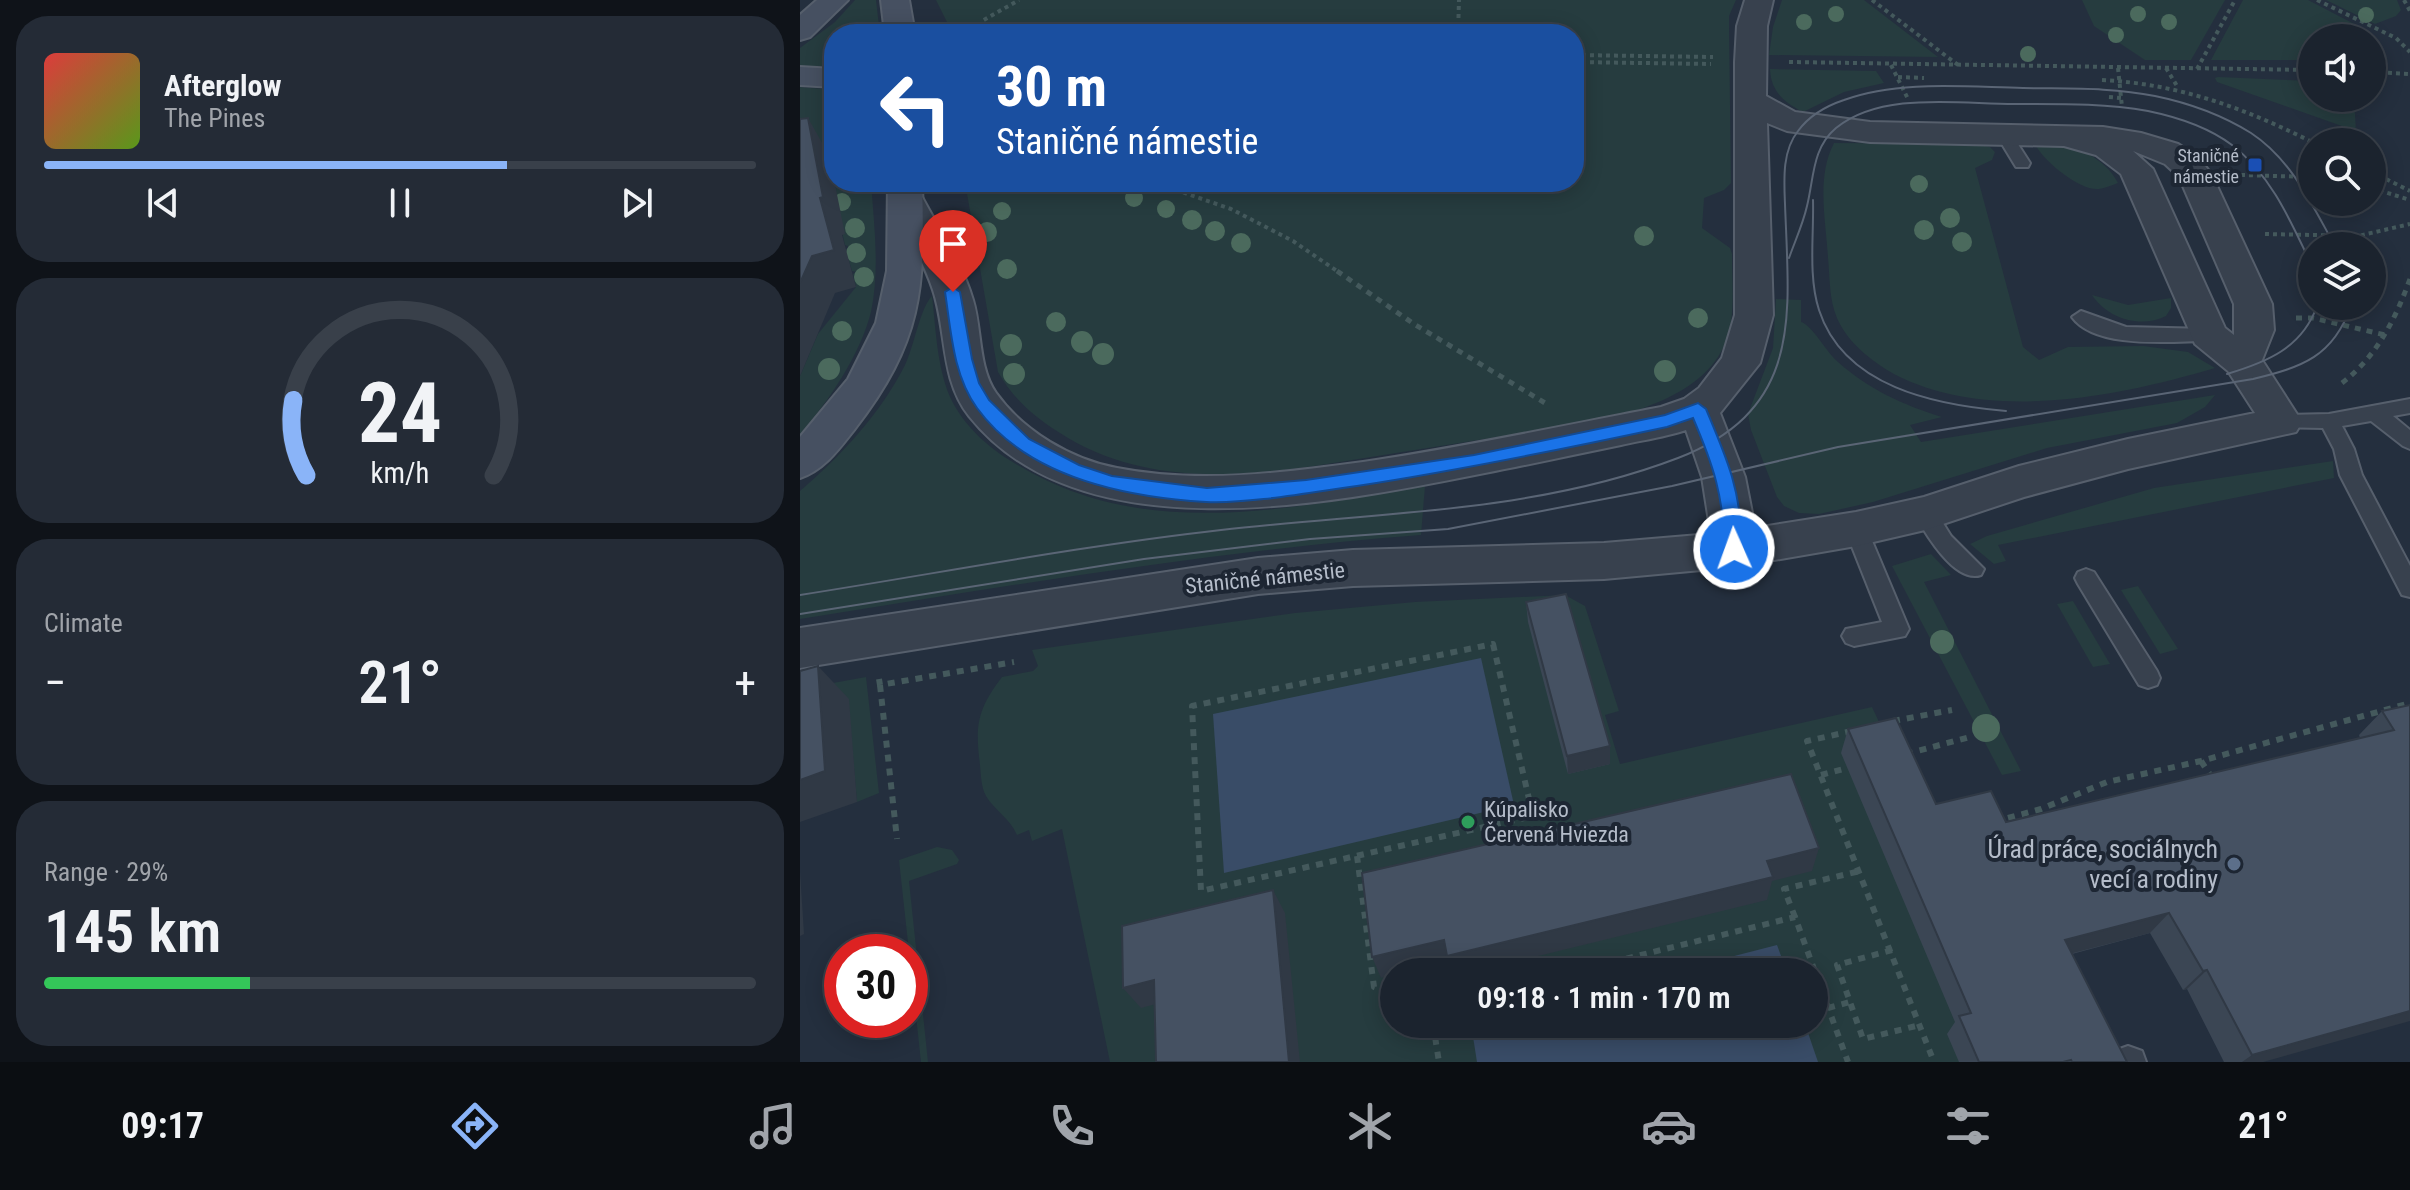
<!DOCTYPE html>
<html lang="en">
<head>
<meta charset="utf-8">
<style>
	body { margin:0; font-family:"Roboto Condensed",sans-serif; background:#242b36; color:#f1f3f6; height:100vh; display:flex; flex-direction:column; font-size:30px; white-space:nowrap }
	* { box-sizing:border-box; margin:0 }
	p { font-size:26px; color:#a0a4aa }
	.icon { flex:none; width:44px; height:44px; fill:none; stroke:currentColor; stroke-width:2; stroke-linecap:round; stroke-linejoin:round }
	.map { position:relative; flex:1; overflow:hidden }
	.side { display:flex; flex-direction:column; gap:16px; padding:16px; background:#0f1319; width:800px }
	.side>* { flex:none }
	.hud { position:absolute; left:24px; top:24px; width:760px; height:168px; border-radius:32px; box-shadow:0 4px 20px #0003,0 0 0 2px #39404a; background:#1a4fa0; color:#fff; overflow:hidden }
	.fabs { position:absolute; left:1498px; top:24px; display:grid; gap:16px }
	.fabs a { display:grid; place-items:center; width:88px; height:88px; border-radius:50%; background:#1b232e; box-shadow:0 4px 20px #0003,0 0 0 2px #39404a; font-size:40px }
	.speed { position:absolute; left:24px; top:934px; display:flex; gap:16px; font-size:40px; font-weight:700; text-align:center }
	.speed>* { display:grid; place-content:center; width:104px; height:104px; border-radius:50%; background:#1b232e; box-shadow:0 4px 20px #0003,0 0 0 2px #39404a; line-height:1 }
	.speed .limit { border:12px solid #d22; background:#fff; color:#111 }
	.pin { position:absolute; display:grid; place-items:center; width:68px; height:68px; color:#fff; margin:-82px -34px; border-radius:50% 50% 50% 0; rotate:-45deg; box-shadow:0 0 8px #0007 }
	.pin .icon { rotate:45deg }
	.me { position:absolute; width:88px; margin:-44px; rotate:358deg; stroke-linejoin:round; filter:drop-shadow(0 0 6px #0008) }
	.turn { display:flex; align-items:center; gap:28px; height:168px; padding:0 40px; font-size:36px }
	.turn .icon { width:104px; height:104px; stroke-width:2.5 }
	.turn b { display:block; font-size:56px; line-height:68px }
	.big { font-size:60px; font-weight:600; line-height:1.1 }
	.side .card { flex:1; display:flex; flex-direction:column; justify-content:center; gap:12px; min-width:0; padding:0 28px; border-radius:32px; background:#242b36 }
	.side .dial { align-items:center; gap:0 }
	.dial svg { height:208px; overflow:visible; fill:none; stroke:#39404a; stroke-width:7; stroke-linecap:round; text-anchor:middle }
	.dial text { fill:#f1f3f6; stroke:none }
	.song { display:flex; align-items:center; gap:24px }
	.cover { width:96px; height:96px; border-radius:12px; background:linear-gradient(135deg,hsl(0 70% 55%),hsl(90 70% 35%)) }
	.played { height:8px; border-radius:4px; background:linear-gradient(90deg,#8ab4f8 65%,#39404a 65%) }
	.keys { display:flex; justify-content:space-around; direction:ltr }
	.heat { display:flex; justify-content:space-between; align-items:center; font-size:44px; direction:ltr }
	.charge { height:12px; border-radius:6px; background:linear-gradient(90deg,#34c759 29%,#39404a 0) }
	.trip { position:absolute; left:580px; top:958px; width:448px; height:80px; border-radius:40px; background:#1b232e; box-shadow:0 4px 20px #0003,0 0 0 2px #39404a; font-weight:600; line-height:80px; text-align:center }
	.menu { display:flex; height:128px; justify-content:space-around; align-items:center; background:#0b0e12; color:#a0a4aa }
	.menu .icon { width:56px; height:56px }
	.menu .current { color:#8ab4f8 }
	.menu b { font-size:36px; color:#f1f3f6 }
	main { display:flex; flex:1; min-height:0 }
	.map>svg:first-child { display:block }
	.green { fill:#263c3f; fill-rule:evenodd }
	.water { fill:#394c67 }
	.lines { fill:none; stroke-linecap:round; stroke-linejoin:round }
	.lane-casing { stroke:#565f6c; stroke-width:4 }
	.street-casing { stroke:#565f6c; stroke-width:4 }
	.secondary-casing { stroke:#565f6c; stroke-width:4 }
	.path-far2 { stroke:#44595c; stroke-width:4; stroke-dasharray:4 4; stroke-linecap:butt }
	.path-far1 { stroke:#44595c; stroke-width:5; stroke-dasharray:6 6; stroke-linecap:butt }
	.path { stroke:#44595c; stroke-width:6; stroke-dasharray:7 7; stroke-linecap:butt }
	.lane { fill:#38414e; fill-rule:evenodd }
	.street { fill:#38414e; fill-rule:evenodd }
	.secondary { fill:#465061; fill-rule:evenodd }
	.tram { stroke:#5a6575; stroke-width:2 }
	.tree { fill:#4b6a5d }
	.wall { fill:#3b4654 }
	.shaded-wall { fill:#303945 }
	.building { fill:#455162; stroke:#303945; stroke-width:2 }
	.route { fill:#1a73e8; stroke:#114b97; stroke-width:2 }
	.transit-dot { fill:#1a4fb4; stroke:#1d2633; stroke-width:3 }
	.leisure-dot { fill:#2e9e5b; stroke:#1d2633; stroke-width:3 }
	.service-dot { fill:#5c6f8a; stroke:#1d2633; stroke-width:3 }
	.labels { text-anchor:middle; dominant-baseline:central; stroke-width:8; stroke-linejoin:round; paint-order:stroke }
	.far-poi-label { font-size:18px; fill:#b4bcc9; stroke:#1d2633; text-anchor:end }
	.street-label { font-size:22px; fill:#b4bcc9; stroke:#1d2633 }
	.poi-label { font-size:22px; fill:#b4bcc9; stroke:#1d2633; text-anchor:start }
	.near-poi-label { font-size:26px; fill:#b4bcc9; stroke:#1d2633; text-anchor:end }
</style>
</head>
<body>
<main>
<section class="side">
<div class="card">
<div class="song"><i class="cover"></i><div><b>Afterglow</b><p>The Pines</p></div></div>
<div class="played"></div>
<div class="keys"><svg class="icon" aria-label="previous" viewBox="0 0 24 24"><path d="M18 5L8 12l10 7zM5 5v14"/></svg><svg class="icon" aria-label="pause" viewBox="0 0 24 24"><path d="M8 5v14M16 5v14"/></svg><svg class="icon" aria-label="next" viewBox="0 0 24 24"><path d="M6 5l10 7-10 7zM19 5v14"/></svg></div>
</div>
<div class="card dial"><svg viewBox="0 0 100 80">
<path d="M14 69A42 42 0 1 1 86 69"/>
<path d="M14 69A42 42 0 0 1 9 40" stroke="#8ab4f8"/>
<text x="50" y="56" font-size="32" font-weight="700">24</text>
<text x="50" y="72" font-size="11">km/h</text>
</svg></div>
<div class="card"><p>Climate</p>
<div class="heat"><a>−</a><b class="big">21°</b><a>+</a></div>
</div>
<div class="card"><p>Range · 29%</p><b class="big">145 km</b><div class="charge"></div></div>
</section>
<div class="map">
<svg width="1610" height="1062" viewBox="0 0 1610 1062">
	<rect width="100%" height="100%" fill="#242f3e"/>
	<g class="green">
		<path d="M55 0H76L80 34H34V66H0V48L35 22Z"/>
		<path d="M136 0H936L929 16V28L931 183 924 190 904 198 902 228 930 248 932 254C932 277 934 300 931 322 923 382 858 406 807 419 737 431 666 442 596 453 487 470 369 497 268 438 238 420 215 402 198 372L165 182H774V34H153Z"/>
		<path d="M982 0H1064L1138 57 969 55 973 27Z"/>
		<path d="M1282 0H1425L1391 60H1345L1294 26Z"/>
		<path d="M1443 0H1508L1562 28 1547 32V38H1512V60H1411Z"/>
		<path d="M1526 0H1597L1601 10 1596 16 1575 24Z"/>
		<path d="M970 69 1076 71 1084 83 1044 92 1003 112C984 102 971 92 970 69Z"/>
		<path d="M1418 77 1512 81V98H1554L1556 131 1417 82 1415 78Z"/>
		<path d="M0 87 34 90V149L0 151Z"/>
		<path d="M1034 143 1177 144 1190 147 1195 152 1192 160 1175 168 1223 347 1239 360 1268 347 1343 346 1388 352 1415 368C1317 397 1181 425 1087 370 1067 357 1047 341 1037 318 1029 299 1030 278 1028 258 1026 221 1016 177 1034 143Z"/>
		<path d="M1236 146C1268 142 1303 154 1318 183 1312 185 1305 188 1299 189 1280 191 1245 162 1236 146Z"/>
		<path d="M34 159V182H71C74 225 80 269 71 312 60 355 29 401 0 434V376L18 334 56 287 53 274 56 272 52 271 49 261 52 259 49 258 48 246 45 245 28 170Z"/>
		<path d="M1292 295 1328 305 1371 298V308L1366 316C1340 329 1307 318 1292 295Z"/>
		<path d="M132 296C136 330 137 372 153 403 168 431 195 453 223 468 348 541 491 508 625 486L621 535C412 551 207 586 0 619V491C40 457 81 413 105 365 114 347 120 308 132 296Z"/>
		<path d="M976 299 1001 300V322C1012 325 1027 353 1038 362 1068 389 1103 405 1142 417L1110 425 1121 442 1415 395 1405 407 1377 423 1247 448 1073 502 1019 514 999 513 984 506 977 497 951 430 948 414 973 348Z"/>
		<path d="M1533 461 1534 478 1198 545 1206 561 1194 564 1170 544 1187 536 1354 488Z"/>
		<path d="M1131 554 1151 575 1124 582 1221 771 1202 775 1092 566Z"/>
		<path d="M1338 586 1378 649 1360 654 1321 590Z"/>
		<path d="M765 595 785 606 819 711 805 715 820 764 1072 707 1080 724 1159 1030V1062H310L262 829 232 841 229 830 217 835C210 818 194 810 186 796 181 787 181 775 180 765 175 725 177 710 202 677L233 671 238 666 232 650 495 613 615 602ZM594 972H1014V1024H594Z"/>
		<path d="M1273 601 1310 664 1293 667 1257 604Z"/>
		<path d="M66 677 79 793 57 802 48 699 0 715V689Z"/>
		<path d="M137 847 152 850 159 860 157 864 109 881 128 1062H121L99 860Z"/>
	</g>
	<g class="water">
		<path d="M681 658 714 805 424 873 413 714Z"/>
		<path d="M977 945 987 972H872Z"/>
		<path d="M671 1024H1005L1018 1062H677Z"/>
	</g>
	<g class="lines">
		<defs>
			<g id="lane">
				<path d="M1191 129 1214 138 1230 163 1228 167H1216L1202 144 1183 134Z"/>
				<path d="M1281 311 1326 327 1409 329 1419 335 1409 341C1372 341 1296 350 1272 317Z"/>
				<path d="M1610 399V413L1593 416 1610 430V449L1603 446 1571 421 1542 426 1554 449 1562 475 1610 566V597L1602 595 1540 475 1534 449 1523 428 1475 427 1472 422 1475 417 1482 415 1529 414Z"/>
				<path d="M1125 505 1133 507 1151 536 1184 569 1181 575C1155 584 1125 533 1114 513L1117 507Z"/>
				<path d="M1056 520 1064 523 1067 529 1109 629 1105 636 1054 646 1046 643 1042 636 1046 629 1082 622 1045 529 1048 523Z"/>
				<path d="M1286 569 1294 572 1357 671 1360 678 1357 685 1348 688 1339 685 1278 584 1275 578 1278 572Z"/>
				<path d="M1328 1046 1342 1051 1346 1062H1314L1317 1050Z"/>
			</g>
			<path id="street" d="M945 0H973L967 26 966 96 995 112 1070 122 1303 127 1341 133 1378 144 1399 158 1412 175 1472 304 1474 330 1462 360 1502 422 1496 432 1328 469 1224 497 1125 530 1056 546 934 567 804 579 553 586 458 594 0 668V628L458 558 553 550 804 543 911 534 902 477 886 430C865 437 843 440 821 445 786 452 750 460 715 467 557 498 286 563 169 416 140 379 147 332 133 290 122 257 103 227 88 197L93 190 105 187 117 190 122 197C140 231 162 263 173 300 182 329 178 367 196 393 223 431 272 460 317 468 398 484 482 473 563 462 663 447 762 426 861 407L884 399 899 388 922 358 935 315V62L937 26ZM967 123 987 131 1070 142 1264 146 1296 155 1321 174 1395 344 1428 371 1455 413 1328 439 1219 466 1124 497 1056 512 955 528 945 477 920 413 960 363 973 315ZM1333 151 1365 164 1379 177 1434 304V335L1425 328 1353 169Z"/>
			<g id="secondary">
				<path d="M17 0H48L10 37 0 40V15Z"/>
				<path d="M81 0H109L115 34H85Z"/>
				<path d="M0 67 34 69V87L0 85Z"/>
				<path d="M88 182H122C125 289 123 341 54 430 39 449 24 470 0 478V437L48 379 76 323 87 271Z"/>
			</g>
		</defs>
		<use href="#lane" class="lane-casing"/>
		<use href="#street" class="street-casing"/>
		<use href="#secondary" class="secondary-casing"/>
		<g class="path-far2">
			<path d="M1072 0 1158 65"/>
			<path d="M1517 0 1596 38 1610 52"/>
			<path d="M1604 0 1610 11"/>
			<path d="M177 34 182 21 219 0"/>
			<path d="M658 34 659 0"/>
			<path d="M774 55 913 57"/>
			<path d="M774 62 911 64"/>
			<path d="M989 62 1512 70"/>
			<path d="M1091 65 1108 99"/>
			<path d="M1318 68 1322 107"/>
			<path d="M1366 68 1377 86"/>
			<path d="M1397 69 1435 0"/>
			<path d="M1572 72 1610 74"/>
			<path d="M1098 77 1124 78"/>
			<path d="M1302 80C1379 84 1444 108 1512 142"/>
			<path d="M1309 97 1321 98"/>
			<path d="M1572 172 1610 191"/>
			<path d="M1441 175 1512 177"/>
			<path d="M353 182 431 209 493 241 540 273"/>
			<path d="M1572 188 1610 200"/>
			<path d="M1465 234 1558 236 1610 224"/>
		</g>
		<g class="path-far1">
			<path d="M537 271 614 324 745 403"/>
			<path d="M1496 318H1513L1585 335"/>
			<path d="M1542 383C1577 356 1595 320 1610 279"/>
		</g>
		<g class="path">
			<path d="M693 644 733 816 401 891 392 706Z"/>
			<path d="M79 679 80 685 214 662"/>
			<path d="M80 685 97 839"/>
			<path d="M1093 721 1152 710"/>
			<path d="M1052 731 1007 741 1134 1062"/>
			<path d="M1106 754 1170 737"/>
			<path d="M1401 761 1412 778"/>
			<path d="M1021 775 1047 768"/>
			<path d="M1208 818 1241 809 1307 782 1401 761 1610 703"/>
			<path d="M557 856 574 987 594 994"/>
			<path d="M995 917 984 889 1060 871"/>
			<path d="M1092 950 1037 965 1063 1039 1120 1025"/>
			<path d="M772 972 995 917 1048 1062"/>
			<path d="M1028 1008 1050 1002"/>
			<path d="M633 1024 639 1062"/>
		</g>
		<use href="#lane" class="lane"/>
		<use href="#street" class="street"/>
		<use href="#secondary" class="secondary"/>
		<g class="tram">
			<path d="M1013 200C1014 235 1008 276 1019 310 1044 387 1135 405 1206 411"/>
			<path d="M989 258C995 241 1003 224 1007 206 1014 178 1012 148 1036 128 1082 91 1159 104 1214 104 1259 104 1304 103 1348 111 1377 117 1408 127 1432 145 1472 176 1491 222 1512 266"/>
			<path d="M1427 374C1467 362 1502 348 1517 306"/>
			<path d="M0 595C140 573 280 546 421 530 574 512 732 514 878 458 1004 409 989 316 985 204 984 180 982 151 998 131 1009 116 1026 106 1044 100 1099 80 1165 87 1223 88 1267 89 1311 87 1355 96 1389 103 1422 115 1451 133 1492 160 1512 205 1535 246"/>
			<path d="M0 614 344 559 510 539 648 529 872 486 1038 447 1453 379C1502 367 1533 357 1551 306"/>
		</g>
	</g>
	<g class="tree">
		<circle cx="1036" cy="14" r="8"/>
		<circle cx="1338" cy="14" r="8"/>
		<circle cx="1566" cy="15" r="8"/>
		<circle cx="1004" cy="22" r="8"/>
		<circle cx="1369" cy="22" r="8"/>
		<circle cx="1316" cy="35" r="8"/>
		<circle cx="1228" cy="54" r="8"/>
		<circle cx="1119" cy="184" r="9"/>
		<circle cx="334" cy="198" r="9"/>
		<circle cx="42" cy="202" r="9"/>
		<circle cx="366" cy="209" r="9"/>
		<circle cx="202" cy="211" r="9"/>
		<circle cx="1150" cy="218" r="10"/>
		<circle cx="392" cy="220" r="10"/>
		<circle cx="55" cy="228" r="10"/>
		<circle cx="1124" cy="230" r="10"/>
		<circle cx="415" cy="231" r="10"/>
		<circle cx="187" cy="232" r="10"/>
		<circle cx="844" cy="236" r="10"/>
		<circle cx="1162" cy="242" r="10"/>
		<circle cx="441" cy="243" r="10"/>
		<circle cx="56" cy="253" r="10"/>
		<circle cx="207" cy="269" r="10"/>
		<circle cx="64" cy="277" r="10"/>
		<circle cx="898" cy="318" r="10"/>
		<circle cx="256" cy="322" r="10"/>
		<circle cx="42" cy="331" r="10"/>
		<circle cx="282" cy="342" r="11"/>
		<circle cx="211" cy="345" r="11"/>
		<circle cx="303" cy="354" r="11"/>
		<circle cx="29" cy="369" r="11"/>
		<circle cx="865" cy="371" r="11"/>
		<circle cx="214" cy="374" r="11"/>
		<circle cx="1142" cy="642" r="12"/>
		<circle cx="1186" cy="728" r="14"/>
	</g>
	<g class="wall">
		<path d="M726 602 810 746V764L768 774 728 622Z"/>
		<path d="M1610 705 1463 1062H1424L1387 989 1383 990 1350 933 1272 954 1327 1062H1159L1147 1034 1155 1022 1041 753 1048 729 1136 804 1206 822 1560 738 1559 735 1582 711Z"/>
	</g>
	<g class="shaded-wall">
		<path d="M8 118 29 155 45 234 42 235 56 287 35 293 0 376V283L20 198Z"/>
		<path d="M18 666 49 699 57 802 0 822V780Z"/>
		<path d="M810 746V764L768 774 767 756Z"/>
		<path d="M1019 848 1012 871 972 881 967 900 673 972H651L648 961 604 972H594V974L581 978 572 957Z"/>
		<path d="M0 871 4 934 0 936Z"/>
		<path d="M473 890 485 913 500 1062H489Z"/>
		<path d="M1369 913 1350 933 1250 959 1265 940Z"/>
		<path d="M1407 970 1387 989 1383 990 1403 971Z"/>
		<path d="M354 980 371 1000 341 1008 323 988Z"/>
		<path d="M1610 1011V1021L1463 1062H1442L1452 1055Z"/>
	</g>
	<g class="building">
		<path d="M8 118 23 197 20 198 34 250 12 256 0 283V119Z"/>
		<path d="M766 594 810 746 767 756 726 602Z"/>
		<path d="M18 666 25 771 0 780V671Z"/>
		<path d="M1610 705V1011L1452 1055 1407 970 1403 971 1369 913 1265 940 1327 1062H1272L1271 1060 1263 1062H1179L1159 1016 1171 1013 1048 729 1096 718 1136 804 1191 791 1206 822 1594 730 1582 711Z"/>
		<path d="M991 774 1019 848 967 861 973 877 647 956 644 940 572 957 562 873Z"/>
		<path d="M473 890 489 1062H356L354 980 323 988 322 926Z"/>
	</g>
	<path class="route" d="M153 287 160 292 172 359 179 383 189 400 229 439 279 465 312 476 407 488 506 480 674 455 865 415 898 403 906 409C929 463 940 489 943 549L934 556 925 549C923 495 914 467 893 418L867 427C764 449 661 470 557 486 513 492 449 504 406 502 325 497 227 477 177 408 153 375 151 331 145 292Z"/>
	<rect class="transit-dot" x="1447" y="157" width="16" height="16" rx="4"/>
	<circle class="leisure-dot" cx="668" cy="822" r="8"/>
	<circle class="service-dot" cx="1434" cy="864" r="8"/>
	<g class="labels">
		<g class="far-poi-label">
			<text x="1439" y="155">Staničné<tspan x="1439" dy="21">námestie</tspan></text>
		</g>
		<g class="street-label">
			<text transform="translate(465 578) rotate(-6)">Staničné námestie</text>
		</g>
		<g class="poi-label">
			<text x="684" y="809">Kúpalisko<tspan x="684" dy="25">Červená Hviezda</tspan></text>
		</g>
		<g class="near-poi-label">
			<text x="1418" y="849">Úrad práce, sociálnych<tspan x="1418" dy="30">vecí a rodiny</tspan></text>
		</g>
	</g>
</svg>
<div class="fabs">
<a><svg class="icon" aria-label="sound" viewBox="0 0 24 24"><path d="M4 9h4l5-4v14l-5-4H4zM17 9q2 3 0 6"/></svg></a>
<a><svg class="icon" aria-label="search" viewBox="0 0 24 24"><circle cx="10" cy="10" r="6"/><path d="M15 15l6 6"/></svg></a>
<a><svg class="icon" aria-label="layers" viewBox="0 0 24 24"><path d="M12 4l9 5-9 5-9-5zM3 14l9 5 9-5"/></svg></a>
</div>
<div class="speed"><div class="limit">30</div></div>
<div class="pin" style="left:153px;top:292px;background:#d93025"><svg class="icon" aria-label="arrive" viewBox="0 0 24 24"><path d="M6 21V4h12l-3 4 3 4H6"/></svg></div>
<svg class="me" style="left:934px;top:549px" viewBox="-20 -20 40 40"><circle r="17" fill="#1a73e8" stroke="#fff" stroke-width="3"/><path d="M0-11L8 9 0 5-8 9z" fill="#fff"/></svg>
<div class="trip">09:18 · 1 min · 170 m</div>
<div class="hud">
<div class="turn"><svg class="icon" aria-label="left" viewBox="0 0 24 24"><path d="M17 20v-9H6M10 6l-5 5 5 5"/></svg><div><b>30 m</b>Staničné námestie</div></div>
</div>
</div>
</main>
<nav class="menu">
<b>09:17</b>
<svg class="icon current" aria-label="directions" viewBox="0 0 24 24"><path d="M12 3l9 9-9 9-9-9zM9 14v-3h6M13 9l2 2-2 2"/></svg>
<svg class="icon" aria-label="music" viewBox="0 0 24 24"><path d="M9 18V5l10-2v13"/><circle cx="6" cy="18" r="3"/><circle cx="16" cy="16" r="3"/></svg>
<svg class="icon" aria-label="phone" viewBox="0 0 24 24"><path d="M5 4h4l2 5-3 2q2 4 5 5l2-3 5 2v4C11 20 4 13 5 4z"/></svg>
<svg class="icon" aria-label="climate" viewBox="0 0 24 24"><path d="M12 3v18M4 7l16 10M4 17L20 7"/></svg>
<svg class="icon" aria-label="car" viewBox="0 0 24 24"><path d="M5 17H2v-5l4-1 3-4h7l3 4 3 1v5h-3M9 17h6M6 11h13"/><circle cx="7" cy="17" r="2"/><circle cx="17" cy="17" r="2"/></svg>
<svg class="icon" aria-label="filters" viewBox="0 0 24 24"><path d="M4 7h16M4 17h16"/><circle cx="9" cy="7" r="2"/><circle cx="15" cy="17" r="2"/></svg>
<b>21°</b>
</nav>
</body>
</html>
